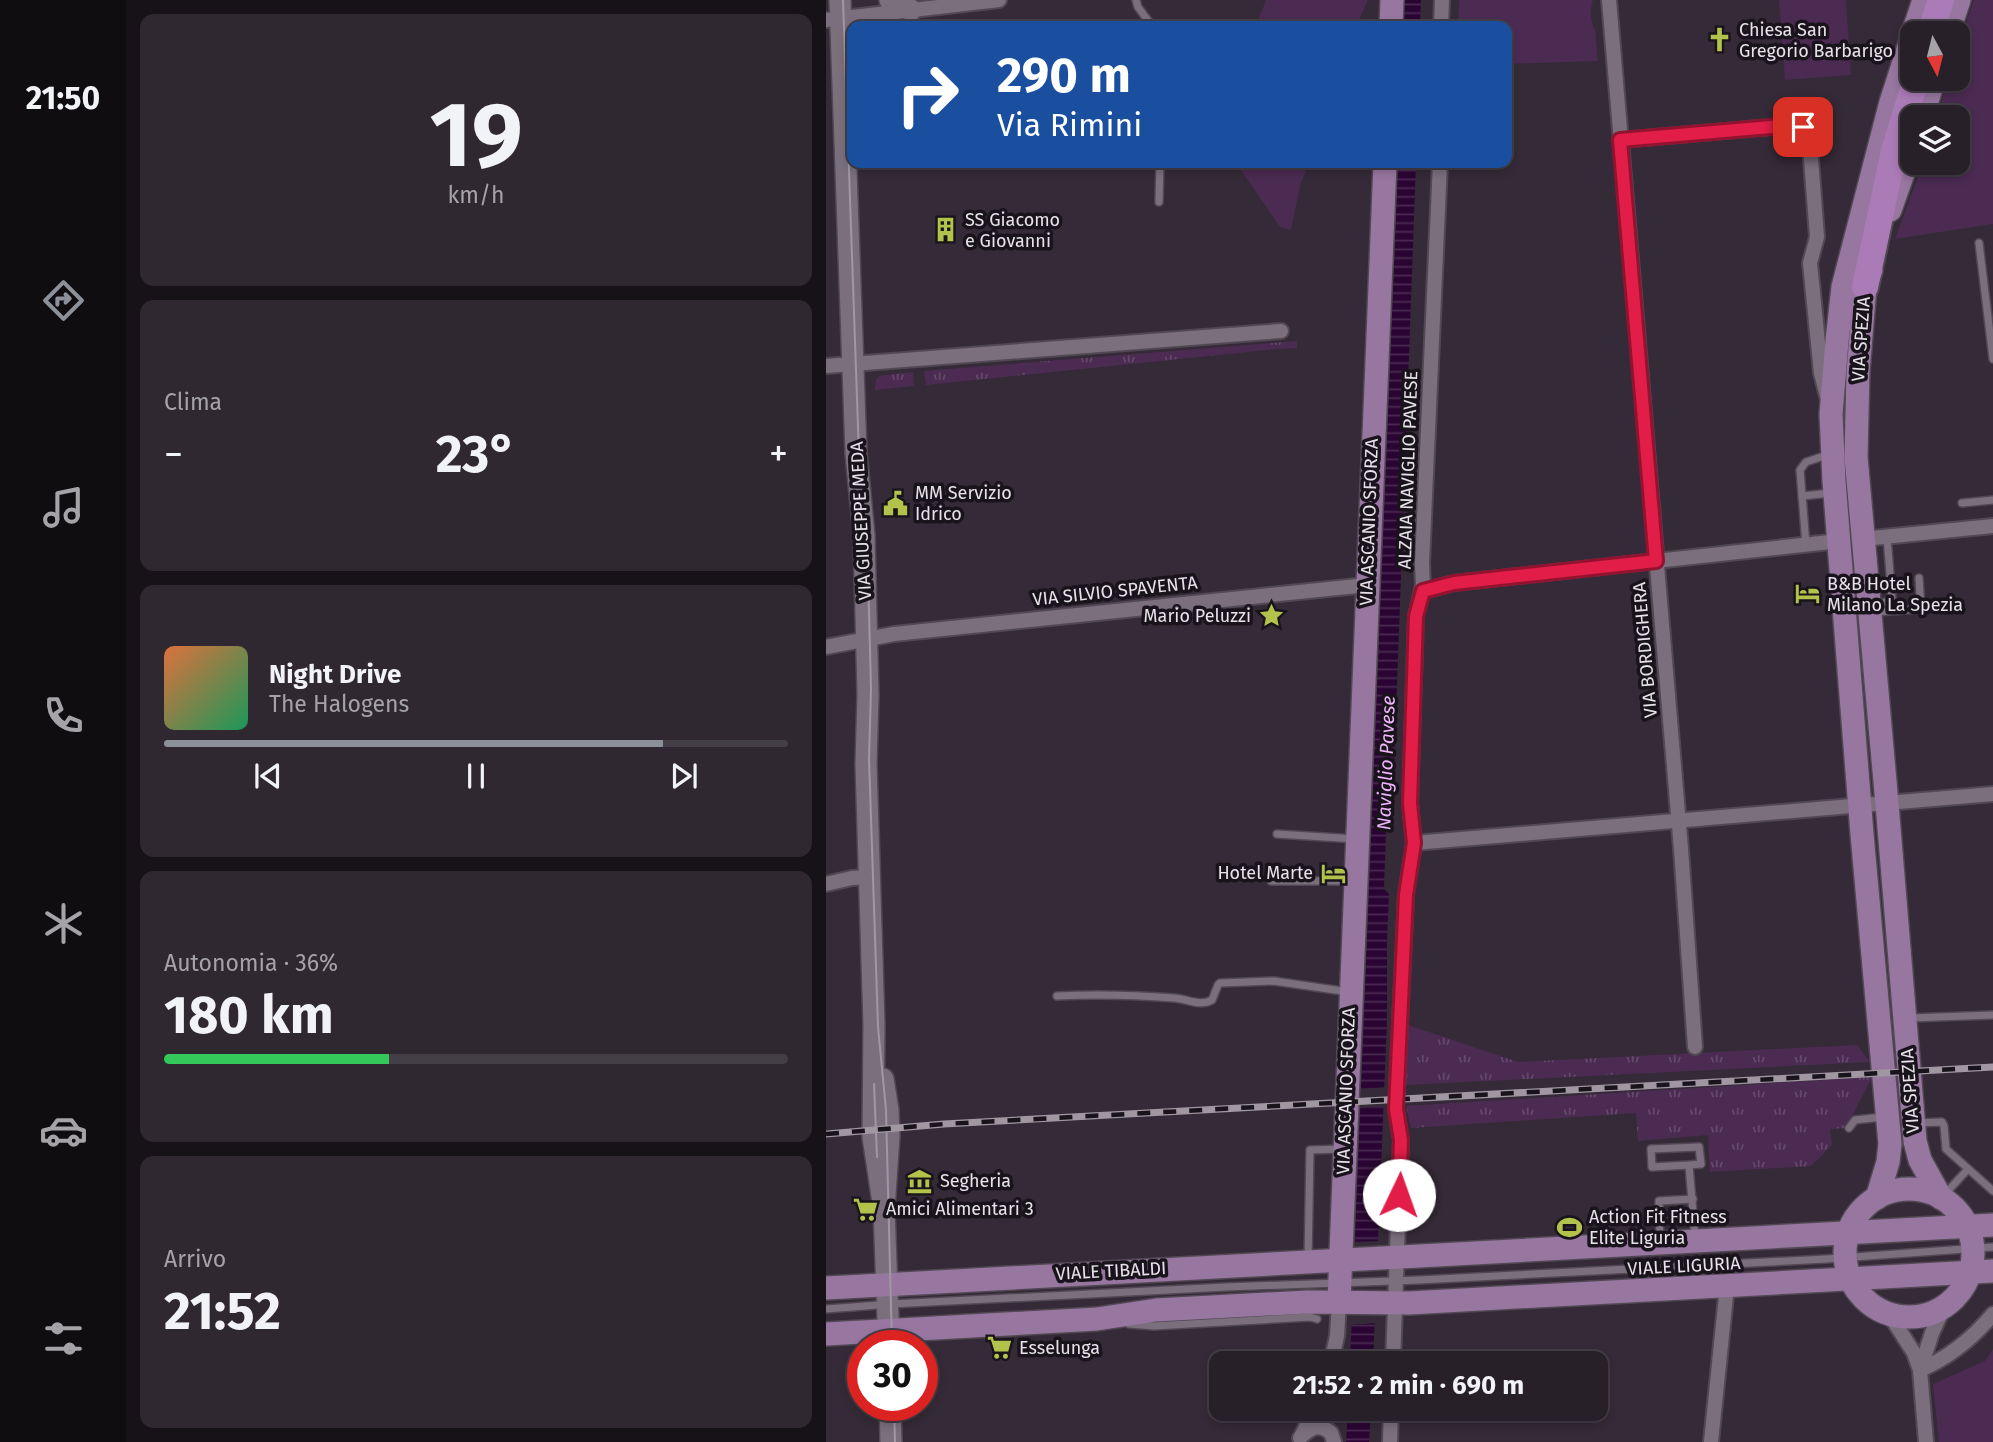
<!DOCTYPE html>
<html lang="it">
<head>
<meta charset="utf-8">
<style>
	body { margin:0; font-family:"Fira Sans",sans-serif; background:#302831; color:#f1f3f6; height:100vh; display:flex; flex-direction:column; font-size:26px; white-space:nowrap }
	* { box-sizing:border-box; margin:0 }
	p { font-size:23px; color:#a5a3a8 }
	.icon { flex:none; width:38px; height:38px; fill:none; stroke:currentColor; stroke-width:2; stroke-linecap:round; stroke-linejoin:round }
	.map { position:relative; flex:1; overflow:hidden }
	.details { display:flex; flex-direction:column; gap:14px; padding:14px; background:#161217; width:700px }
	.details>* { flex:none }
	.banner { position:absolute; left:21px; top:21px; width:665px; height:147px; border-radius:14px; box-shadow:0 4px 10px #0003,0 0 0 2px #443e46; background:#1a4fa0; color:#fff; overflow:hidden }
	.needle { width:46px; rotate:173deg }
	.fabs { position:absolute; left:1074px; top:21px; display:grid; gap:14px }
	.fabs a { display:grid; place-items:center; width:70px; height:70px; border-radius:14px; background:#282029; box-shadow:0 4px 10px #0003,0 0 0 2px #443e46; font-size:35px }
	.speed { position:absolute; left:21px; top:1330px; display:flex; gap:14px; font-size:35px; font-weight:700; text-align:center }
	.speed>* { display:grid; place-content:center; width:91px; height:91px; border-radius:50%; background:#282029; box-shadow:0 4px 10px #0003,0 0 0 2px #443e46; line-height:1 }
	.speed .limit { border:10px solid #d22; background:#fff; color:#111 }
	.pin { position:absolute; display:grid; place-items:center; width:60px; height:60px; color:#fff; margin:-30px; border-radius:14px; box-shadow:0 4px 10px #0006 }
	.me { position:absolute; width:77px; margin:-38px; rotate:3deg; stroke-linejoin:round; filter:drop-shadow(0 0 5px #0008) }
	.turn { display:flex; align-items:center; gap:24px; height:147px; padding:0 35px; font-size:32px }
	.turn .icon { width:91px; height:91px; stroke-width:2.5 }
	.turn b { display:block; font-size:49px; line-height:60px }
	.big { font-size:52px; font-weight:700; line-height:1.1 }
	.details .card { flex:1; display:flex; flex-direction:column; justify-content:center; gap:10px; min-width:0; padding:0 24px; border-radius:14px; background:#302831 }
	.details .dial { align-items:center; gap:0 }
	.dial b { font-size:91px; line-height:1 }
	.song { display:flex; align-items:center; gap:21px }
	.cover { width:84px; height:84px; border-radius:10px; background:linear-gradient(135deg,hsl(20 70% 55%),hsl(150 70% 35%)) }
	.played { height:7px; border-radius:4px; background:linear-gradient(90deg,#8c9099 80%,#443e46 80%) }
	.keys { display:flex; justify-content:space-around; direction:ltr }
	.heat { display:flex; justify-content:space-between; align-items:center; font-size:38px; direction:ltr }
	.charge { height:10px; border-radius:5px; background:linear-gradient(90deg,#34c759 36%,#443e46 0) }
	.trip { position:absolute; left:383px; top:1351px; width:399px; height:70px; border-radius:14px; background:#282029; box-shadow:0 4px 10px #0003,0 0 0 2px #443e46; font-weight:700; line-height:70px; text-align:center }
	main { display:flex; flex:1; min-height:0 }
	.menu { display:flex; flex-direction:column; width:126px; justify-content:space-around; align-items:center; background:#100d10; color:#a5a3a8 }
	.menu .icon { width:49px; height:49px }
	.menu .current { color:#8c9099 }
	.menu b { font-size:32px; color:#f1f3f6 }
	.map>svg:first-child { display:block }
	.grass { fill:url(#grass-tufts) }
	.park { fill:#4b2b52 }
	.water { fill:url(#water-rules) }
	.pier { fill:#352a37 }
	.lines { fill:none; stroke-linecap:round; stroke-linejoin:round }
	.lane-casing { stroke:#514854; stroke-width:10 }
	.street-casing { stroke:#514854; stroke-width:18 }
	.secondary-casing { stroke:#514854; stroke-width:24 }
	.primary-casing { stroke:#514854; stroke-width:26 }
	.highway-casing { stroke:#514854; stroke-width:30 }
	.lane { stroke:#7b6f7e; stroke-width:7 }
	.street { stroke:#7b6f7e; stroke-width:14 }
	.secondary { stroke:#7b6f7e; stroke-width:21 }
	.primary { stroke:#9776a0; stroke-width:23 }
	.highway { stroke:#aa7bb6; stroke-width:26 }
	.tram { stroke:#a097a2; stroke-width:2 }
	.rail-casing { stroke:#a097a2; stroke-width:7 }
	.rail { stroke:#19141b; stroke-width:4.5; stroke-dasharray:13; stroke-linecap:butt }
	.route-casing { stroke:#92132f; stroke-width:18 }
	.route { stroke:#e11d48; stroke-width:12 }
	.labels { text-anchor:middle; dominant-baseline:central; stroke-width:7; stroke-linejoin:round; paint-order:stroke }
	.poi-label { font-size:18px; fill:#e9e1ea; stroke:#19141b; text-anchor:start }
	.street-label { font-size:18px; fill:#e9e1ea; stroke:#19141b }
	.water-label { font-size:19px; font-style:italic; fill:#eeb5fc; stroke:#19141b }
</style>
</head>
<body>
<main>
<nav class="menu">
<b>21:50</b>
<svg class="icon current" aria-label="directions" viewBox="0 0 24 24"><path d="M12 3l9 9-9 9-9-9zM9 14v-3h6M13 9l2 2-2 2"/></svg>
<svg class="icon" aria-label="music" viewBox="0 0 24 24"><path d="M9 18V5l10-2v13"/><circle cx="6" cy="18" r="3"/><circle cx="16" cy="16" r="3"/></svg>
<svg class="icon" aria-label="phone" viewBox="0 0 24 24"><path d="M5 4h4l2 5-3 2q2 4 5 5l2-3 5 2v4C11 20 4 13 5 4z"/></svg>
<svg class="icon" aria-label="climate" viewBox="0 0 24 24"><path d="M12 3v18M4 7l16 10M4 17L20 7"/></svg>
<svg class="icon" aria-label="car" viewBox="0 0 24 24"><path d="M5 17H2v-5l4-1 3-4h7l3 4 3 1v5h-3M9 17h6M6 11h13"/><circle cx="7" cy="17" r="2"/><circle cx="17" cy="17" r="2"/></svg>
<svg class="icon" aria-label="filters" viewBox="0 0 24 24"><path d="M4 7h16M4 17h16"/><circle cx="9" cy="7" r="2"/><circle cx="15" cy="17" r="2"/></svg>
</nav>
<section class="details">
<div class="card dial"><b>19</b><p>km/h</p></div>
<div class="card"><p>Clima</p>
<div class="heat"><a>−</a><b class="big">23°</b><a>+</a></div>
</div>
<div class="card">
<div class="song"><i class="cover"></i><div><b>Night Drive</b><p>The Halogens</p></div></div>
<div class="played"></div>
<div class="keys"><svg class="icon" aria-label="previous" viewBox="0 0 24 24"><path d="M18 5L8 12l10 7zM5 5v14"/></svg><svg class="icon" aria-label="pause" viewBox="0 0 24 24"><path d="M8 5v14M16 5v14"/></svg><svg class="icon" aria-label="next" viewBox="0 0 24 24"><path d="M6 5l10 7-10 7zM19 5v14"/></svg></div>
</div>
<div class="card"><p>Autonomia · 36%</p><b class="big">180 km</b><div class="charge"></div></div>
<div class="card"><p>Arrivo</p><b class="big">21:52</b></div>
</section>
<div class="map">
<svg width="1167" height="1442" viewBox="0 0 1167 1442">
	<defs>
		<pattern id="grass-tufts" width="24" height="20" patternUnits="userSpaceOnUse" patternTransform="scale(1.75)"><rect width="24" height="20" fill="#4b2b52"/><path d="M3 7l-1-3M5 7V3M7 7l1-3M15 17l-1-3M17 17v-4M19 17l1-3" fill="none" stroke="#65496b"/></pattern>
		<pattern id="water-rules" width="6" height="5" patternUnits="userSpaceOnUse" patternTransform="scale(1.75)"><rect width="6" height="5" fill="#2a0533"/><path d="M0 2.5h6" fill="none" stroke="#492951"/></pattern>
	</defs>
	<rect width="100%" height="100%" fill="#352a37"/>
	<g class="grass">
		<path d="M471 341V348L451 349 100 385 98 371Z"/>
		<path d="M87 372 88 386 49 390 50 379 53 376Z"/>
		<path d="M582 1025 692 1062 1031 1045 1044 1062 580 1085Z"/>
		<path d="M1046 1077 1020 1128 1004 1129 1006 1145 985 1166 884 1172 882 1135 812 1141 810 1113 585 1128 580 1106Z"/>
	</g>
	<g class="park">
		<path d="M440 0H542L530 26H430Z"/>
		<path d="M633 0H767C764 7 764 22 769 29L772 61 681 64V26H632Z"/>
		<path d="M953 0H1020L1025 75 959 80Z"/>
		<path d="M1148 0H1167V224L1069 239 1097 163H1132V117H1111L1122 79H1132V47Z"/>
		<path d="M410 163H483L474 186 465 230 454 227Z"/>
		<path d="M1167 1349V1442H1113L1107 1384 1159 1361Z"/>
	</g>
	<g class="water">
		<path d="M578 0H595L594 26H577Z"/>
		<path d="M572 163H590L566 823 560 831 558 889 563 894 561 941V1021L547 1363H524Z"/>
		<path d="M522 1409H545L543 1442H520Z"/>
	</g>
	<g class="pier">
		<path d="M562 1087 561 1106 531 1108V1089Z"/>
		<path d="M555 1241 552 1323 522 1325 525 1242Z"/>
	</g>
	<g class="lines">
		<defs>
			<g id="lane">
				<path d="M310 0 312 7 326 26"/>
				<path d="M333 202 334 163"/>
				<path d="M1153 243 1167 359"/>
				<path d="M976 496 1005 493"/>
				<path d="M1136 503 1167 500"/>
				<path d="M980 545 974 470 980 462 1004 454"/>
				<path d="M1047 608 1066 599 1061 537"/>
				<path d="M1048 612 1095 609 1093 578"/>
				<path d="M451 834 530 839"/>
				<path d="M445 881H528"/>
				<path d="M231 996C270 994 309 995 348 998 362 999 374 1007 386 1000L392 985 394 983 448 981 523 992"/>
				<path d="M1084 1018 1167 1015"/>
				<path d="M1091 1123 1116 1122 1118 1126 1120 1149 1167 1191"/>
				<path d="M1023 1128 1029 1120 1057 1117"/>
				<path d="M863 1165 875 1164 873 1147 825 1149 826 1167 863 1165 869 1237"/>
				<path d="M1119 1194 1142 1169"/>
				<path d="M834 1240 833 1201 867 1199"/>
				<path d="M482 1260 484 1150 516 1149"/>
				<path d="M0 1309 65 1304 400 1287 593 1280 1000 1259 1167 1247"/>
				<path d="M303 1324 328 1326 484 1317 491 1319"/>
			</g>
			<g id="street">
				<path d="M783 0 855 849 869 1047"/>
				<path d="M0 20 173 0"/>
				<path d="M615 26 616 0"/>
				<path d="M794 140 968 125 977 127 983 133 991 237 984 263 995 373 1001 396"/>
				<path d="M0 366 455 331"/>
				<path d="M1037 539 1167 526"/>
				<path d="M597 591 628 583 1013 541"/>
				<path d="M0 647 68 634 541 585"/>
				<path d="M588 843 1167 794"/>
				<path d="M0 884 26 878 43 877"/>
				<path d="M1063 1314 1088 1353 1094 1370 1100 1442"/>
				<path d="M505 1363 511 1336 513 1302"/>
				<path d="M567 1363 575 1140 570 1109 580 895 588 843 584 803 590 616 597 586 596 563 614 163"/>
				<path d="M1094 1370C1124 1357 1147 1338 1167 1314"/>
				<path d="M1094 1370 1106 1333 1118 1307"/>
				<path d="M476 1435 489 1409"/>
				<path d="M474 1438C484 1428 493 1422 505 1433L508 1442"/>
				<path d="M564 1442 565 1409"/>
				<path d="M885 1442 901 1286"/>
			</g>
			<g id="secondary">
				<path d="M14 0 30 453 38 535 42 695 40 764 48 1025 47 1137 58 1209"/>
				<path d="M64 0 85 10"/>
				<path d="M57 1079 62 1110 63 1136 58 1209 63 1346"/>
				<path d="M64 1405 65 1442"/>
			</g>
			<g id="primary">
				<path d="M565 26 566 0"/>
				<path d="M1087 33 1098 0"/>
				<path d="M1122 33 1133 0"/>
				<path d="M1096 117 1108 79"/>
				<path d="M1064 210 1087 145"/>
				<path d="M1045 270 1039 287 1032 372 1030 457 1061 804 1089 1141 1094 1160 1115 1198"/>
				<circle cx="1083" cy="1253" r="64"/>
				<path d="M1051 1198 1062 1162 1064 1144 1036 834 1008 481 1005 414 1011 341 1017 287 1065 102 1087 34"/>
				<path d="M0 1288 1167 1225"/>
				<path d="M513 1302 559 163"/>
				<path d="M0 1334 271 1319 330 1310 481 1302 583 1303 1167 1271"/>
			</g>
			<g id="highway">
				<path d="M1104 33 1115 0"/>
				<path d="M1039 287 1068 151 1090 79"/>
			</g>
		</defs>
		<use href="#lane" class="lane-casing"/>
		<use href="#street" class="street-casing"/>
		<use href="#secondary" class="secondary-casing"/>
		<use href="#primary" class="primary-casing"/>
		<use href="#highway" class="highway-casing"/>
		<use href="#lane" class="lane"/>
		<use href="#street" class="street"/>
		<use href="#secondary" class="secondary"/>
		<use href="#primary" class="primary"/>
		<use href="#highway" class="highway"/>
		<g class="tram">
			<path d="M17 0 33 455 41 536 45 689 43 759 47 877 52 1027 60 1110 66 1346"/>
			<path d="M48 1084 51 1157"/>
			<path d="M68 1405 69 1442"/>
		</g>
		<defs>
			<path id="rail" d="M0 1134 118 1124 1167 1067"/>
		</defs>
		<use href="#rail" class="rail-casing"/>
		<use href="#rail" class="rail"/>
	</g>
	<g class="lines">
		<defs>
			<path id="route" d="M573 1195 575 1140 570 1109 580 895 588 843 584 803 590 616 597 591 628 583 830 561 794 140 968 125 977 127"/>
		</defs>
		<use href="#route" class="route-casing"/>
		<use href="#route" class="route"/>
	</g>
	<defs>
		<symbol id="church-bare" viewBox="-9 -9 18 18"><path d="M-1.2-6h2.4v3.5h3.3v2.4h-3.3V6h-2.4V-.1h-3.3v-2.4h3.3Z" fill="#b3c24b" stroke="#19141b" stroke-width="2.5" paint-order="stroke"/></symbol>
		<symbol id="building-bare" viewBox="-9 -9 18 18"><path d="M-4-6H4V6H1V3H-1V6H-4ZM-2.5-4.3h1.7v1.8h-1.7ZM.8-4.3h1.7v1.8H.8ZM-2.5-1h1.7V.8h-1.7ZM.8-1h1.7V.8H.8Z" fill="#b3c24b" stroke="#19141b" stroke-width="2.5" paint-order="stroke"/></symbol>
		<symbol id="civic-bare" viewBox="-9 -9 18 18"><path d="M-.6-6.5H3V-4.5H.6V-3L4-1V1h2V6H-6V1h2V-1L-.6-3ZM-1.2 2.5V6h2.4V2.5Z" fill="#b3c24b" stroke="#19141b" stroke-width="2.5" paint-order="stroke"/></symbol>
		<symbol id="hotel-bare" viewBox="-9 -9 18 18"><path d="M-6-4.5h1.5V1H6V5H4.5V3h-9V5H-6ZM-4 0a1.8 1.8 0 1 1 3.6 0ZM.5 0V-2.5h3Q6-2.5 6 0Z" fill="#b3c24b" stroke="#19141b" stroke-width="2.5" paint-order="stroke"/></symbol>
		<symbol id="sight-bare" viewBox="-9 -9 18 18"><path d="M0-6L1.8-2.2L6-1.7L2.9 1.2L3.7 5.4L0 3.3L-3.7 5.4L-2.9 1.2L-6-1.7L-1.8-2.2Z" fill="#b3c24b" stroke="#19141b" stroke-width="2.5" paint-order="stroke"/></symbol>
		<symbol id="museum-bare" viewBox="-9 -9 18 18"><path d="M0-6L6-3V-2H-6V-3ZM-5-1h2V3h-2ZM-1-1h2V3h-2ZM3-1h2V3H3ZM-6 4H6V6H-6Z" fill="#b3c24b" stroke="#19141b" stroke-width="2.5" paint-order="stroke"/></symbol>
		<symbol id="supermarket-bare" viewBox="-9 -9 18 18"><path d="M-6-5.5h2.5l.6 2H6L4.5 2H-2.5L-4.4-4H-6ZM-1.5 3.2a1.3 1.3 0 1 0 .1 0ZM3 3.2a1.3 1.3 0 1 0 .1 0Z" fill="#b3c24b" stroke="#19141b" stroke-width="2.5" paint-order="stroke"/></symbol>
		<symbol id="stadium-bare" viewBox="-9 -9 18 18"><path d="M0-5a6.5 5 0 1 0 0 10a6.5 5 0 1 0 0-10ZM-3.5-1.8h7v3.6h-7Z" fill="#b3c24b" stroke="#19141b" stroke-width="2.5" paint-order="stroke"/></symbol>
	</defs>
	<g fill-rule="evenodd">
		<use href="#church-bare" x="876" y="22" width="35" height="35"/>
		<use href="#building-bare" x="102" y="212" width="35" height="35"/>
		<use href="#civic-bare" x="52" y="486" width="35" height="35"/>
		<use href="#hotel-bare" x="964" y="576" width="35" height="35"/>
		<use href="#sight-bare" x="428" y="598" width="35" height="35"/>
		<use href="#hotel-bare" x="490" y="856" width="35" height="35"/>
		<use href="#museum-bare" x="76" y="1164" width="35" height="35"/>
		<use href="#supermarket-bare" x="22" y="1192" width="35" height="35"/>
		<use href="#stadium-bare" x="726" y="1210" width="35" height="35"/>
		<use href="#supermarket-bare" x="156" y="1330" width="35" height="35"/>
	</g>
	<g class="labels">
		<g class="poi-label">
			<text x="913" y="30">Chiesa San<tspan x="913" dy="21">Gregorio Barbarigo</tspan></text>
			<text x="139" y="220">SS Giacomo<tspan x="139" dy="21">e Giovanni</tspan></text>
			<text x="89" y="493">MM Servizio<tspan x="89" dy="21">Idrico</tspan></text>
			<text x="1001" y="584">B&amp;B Hotel<tspan x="1001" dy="21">Milano La Spezia</tspan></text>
			<text x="425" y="616" text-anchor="end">Mario Peluzzi</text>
			<text x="487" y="873" text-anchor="end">Hotel Marte</text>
			<text x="114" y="1181">Segheria</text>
			<text x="60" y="1209">Amici Alimentari 3</text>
			<text x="763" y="1217">Action Fit Fitness<tspan x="763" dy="21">Elite Liguria</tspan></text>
			<text x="193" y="1348">Esselunga</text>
		</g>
		<g class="street-label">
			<text transform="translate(1035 339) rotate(-86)">VIA SPEZIA</text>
			<text transform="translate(582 470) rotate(-88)">ALZAIA NAVIGLIO PAVESE</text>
			<text transform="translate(35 521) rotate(-93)">VIA GIUSEPPE MEDA</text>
			<text transform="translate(543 522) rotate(-88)">VIA ASCANIO SFORZA</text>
			<text transform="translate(289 591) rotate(-6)">VIA SILVIO SPAVENTA</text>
			<text transform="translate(819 650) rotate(-95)">VIA BORDIGHERA</text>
			<text transform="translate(520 1091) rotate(-88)">VIA ASCANIO SFORZA</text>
			<text transform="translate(1084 1091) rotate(-94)">VIA SPEZIA</text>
			<text transform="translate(858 1266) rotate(-3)">VIALE LIGURIA</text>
			<text transform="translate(285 1271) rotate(-3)">VIALE TIBALDI</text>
		</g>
		<g class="water-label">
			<text transform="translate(560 763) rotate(-88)">Naviglio Pavese</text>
		</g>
	</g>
</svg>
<div class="fabs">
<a><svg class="needle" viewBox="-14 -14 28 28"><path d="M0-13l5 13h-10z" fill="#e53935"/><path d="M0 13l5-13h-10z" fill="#a5a3a8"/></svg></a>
<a><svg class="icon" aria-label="layers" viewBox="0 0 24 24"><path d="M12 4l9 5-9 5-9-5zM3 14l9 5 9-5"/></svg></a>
</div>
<div class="speed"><div class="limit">30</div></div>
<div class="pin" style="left:977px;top:127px;background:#d93025"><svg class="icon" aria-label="arrive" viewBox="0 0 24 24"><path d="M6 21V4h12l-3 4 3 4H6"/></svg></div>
<svg class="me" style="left:573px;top:1195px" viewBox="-20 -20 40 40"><circle r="19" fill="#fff"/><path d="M0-13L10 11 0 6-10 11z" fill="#e11d48"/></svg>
<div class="trip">21:52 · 2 min · 690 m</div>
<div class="banner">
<div class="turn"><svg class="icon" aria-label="right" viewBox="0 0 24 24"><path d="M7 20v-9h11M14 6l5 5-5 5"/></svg><div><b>290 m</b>Via Rimini</div></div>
</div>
</div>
</main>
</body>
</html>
